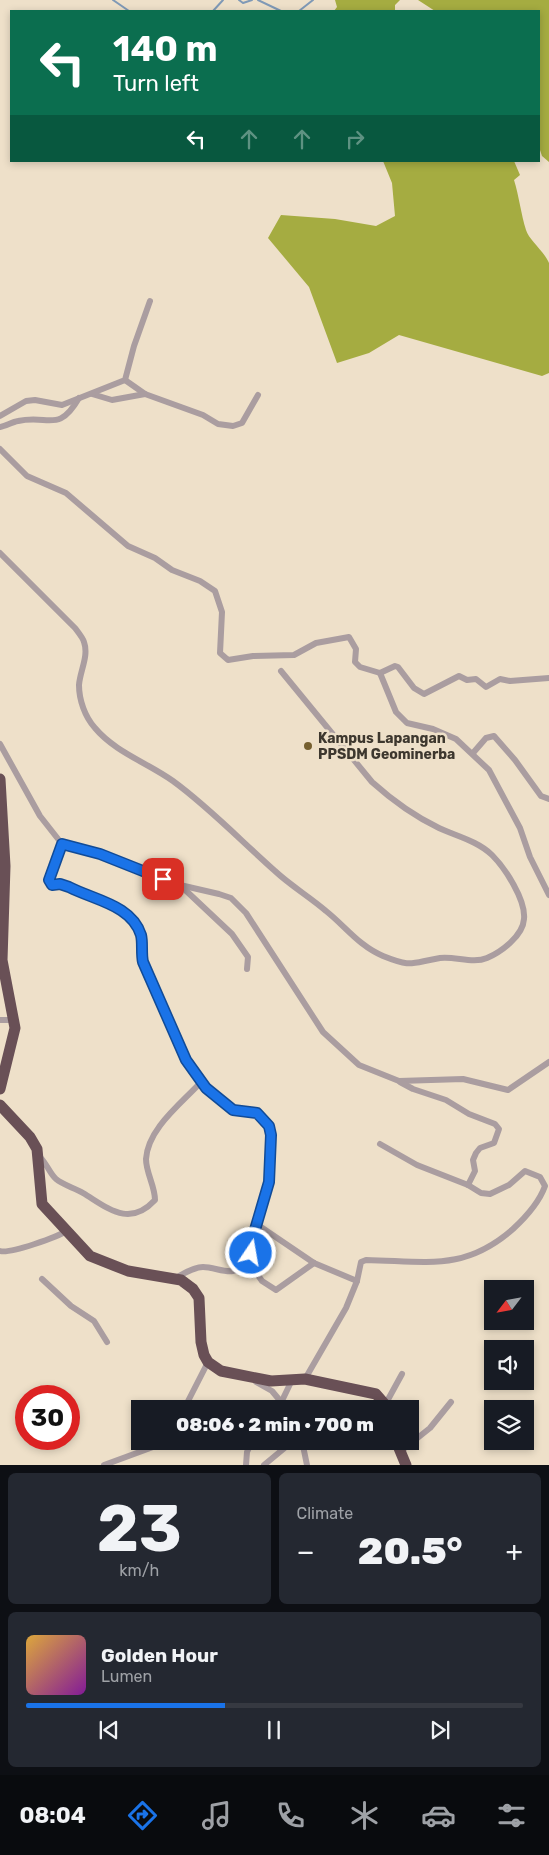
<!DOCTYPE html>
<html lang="en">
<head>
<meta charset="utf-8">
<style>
	body { margin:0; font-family:Rubik,sans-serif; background:#242831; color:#f1f3f6; height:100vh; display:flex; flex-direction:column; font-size:19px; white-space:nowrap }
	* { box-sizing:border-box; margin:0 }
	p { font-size:16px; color:#9ea1a6 }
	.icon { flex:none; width:28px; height:28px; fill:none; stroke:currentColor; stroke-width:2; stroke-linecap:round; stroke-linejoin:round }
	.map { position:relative; height:1465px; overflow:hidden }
	.details { display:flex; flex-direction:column; gap:8px; padding:8px; background:#0d0f14; flex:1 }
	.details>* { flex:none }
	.top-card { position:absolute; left:10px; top:10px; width:530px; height:152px; border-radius:0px; box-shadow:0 2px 8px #0003; background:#0b6e4f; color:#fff; overflow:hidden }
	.needle { width:32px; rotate:238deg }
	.fabs { position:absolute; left:484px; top:1280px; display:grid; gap:10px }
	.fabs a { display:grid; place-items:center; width:50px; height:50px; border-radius:0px; background:#171b24; box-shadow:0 2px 8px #0003; font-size:25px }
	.speed { position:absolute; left:15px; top:1385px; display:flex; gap:10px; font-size:25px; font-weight:700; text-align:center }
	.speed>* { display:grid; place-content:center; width:65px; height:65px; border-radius:50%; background:#171b24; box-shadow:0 2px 8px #0003; line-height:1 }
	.speed .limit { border:8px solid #d22; background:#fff; color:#111 }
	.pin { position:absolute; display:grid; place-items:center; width:42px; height:42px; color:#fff; margin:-21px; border-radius:10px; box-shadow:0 2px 8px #0006 }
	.me { position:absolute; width:55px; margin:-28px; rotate:12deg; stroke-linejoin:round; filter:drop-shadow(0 0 4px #0008) }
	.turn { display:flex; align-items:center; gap:18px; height:105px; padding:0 20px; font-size:22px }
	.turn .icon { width:65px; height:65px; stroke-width:2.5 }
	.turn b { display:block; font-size:35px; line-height:42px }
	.lanes { display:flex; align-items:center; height:48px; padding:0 20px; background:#0003; justify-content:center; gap:25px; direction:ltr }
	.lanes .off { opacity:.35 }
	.big { font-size:38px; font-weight:800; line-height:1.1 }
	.details .tile { flex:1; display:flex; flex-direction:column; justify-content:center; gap:8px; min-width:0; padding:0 18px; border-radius:8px; background:#242831 }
	.details .dial { align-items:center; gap:0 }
	.dial b { font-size:65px; line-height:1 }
	.song { display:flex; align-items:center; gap:15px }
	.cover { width:60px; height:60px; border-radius:8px; background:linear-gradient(135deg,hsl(40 70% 55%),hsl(290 70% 35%)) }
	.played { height:5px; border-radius:2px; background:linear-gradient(90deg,#1a73e8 40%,#363941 40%) }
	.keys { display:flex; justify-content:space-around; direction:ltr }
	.heat { display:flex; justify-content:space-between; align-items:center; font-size:28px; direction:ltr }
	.details .tiles { flex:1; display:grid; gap:8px; grid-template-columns:1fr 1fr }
	.tile:last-child { grid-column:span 2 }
	.trip { position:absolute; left:131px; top:1400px; width:288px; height:50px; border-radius:0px; background:#171b24; box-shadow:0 2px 8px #0003; font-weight:800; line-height:50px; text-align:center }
	.tabs { display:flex; height:80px; justify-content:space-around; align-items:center; background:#090b0e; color:#9ea1a6 }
	.tabs .icon { width:35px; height:35px }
	.tabs .on { color:#1a73e8 }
	.tabs b { font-size:22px; color:#f1f3f6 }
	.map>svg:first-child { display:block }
	.forest { fill:#a5ac41 }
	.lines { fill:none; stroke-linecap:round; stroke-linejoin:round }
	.stream { stroke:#7f99b6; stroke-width:2 }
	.street { stroke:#aa9da0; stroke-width:6 }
	.highway { stroke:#695056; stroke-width:11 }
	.route-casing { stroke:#114b97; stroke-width:12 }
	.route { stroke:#1a73e8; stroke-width:9 }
	.poi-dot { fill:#755f2f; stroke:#eee0c9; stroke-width:2 }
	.labels { text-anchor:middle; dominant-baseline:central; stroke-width:5; stroke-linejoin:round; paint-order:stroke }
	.poi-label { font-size:14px; font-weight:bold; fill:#3d372e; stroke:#eee0c9; text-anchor:start }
</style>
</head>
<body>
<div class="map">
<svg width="549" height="1465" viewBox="0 0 549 1465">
	<rect width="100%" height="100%" fill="#eee0c9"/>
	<g class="forest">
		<path d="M335 0H400L395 5V11H334L337 7Z"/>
		<path d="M418 0H549V162L542 156 539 147V11H435Z"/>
		<path d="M383 161H514L520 175 514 180C519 196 521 214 526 230 529 240 544 251 549 263V373L542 376 399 335 369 353 337 363 309 287 268 238 281 215 335 219 376 226 395 216 392 183Z"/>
	</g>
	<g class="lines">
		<g class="stream">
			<path d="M113 0 129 11"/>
			<path d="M239 0 243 3 252 0"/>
			<path d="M258 0 281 11"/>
			<path d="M213 11 223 0"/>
			<path d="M299 11 313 0"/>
		</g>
		<g class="street">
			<path d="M125 380 145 394 203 415 218 424 233 426 242 423 258 395"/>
			<path d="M92 394 112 400 145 394"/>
			<path d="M0 416 26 401 35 400 62 405 125 380 134 346 150 301"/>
			<path d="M0 427C6 426 12 422 18 421 49 414 58 434 79 398"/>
			<path d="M0 449 27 476 66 493 128 546 155 558 172 570 200 581 215 591 222 612 220 653 228 660 253 656 294 655 316 643 349 637 356 649 355 662 360 667 380 673 395 666 398 667 414 688 424 694 459 676 467 680 476 679 486 687 500 679 510 681 549 678"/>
			<path d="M0 553 75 628C78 632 83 638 84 642 89 656 80 671 79 685 79 700 85 717 95 728 115 752 148 763 173 781 210 808 241 841 275 871 291 886 310 897 326 911 345 926 359 946 383 956 413 968 410 963 440 958 455 956 473 964 487 958 501 952 523 936 524 919 526 900 505 868 492 855 478 841 456 836 439 828 414 816 392 800 372 782L281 671"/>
			<path d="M380 673 396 712 407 723 433 729 456 739 489 770 520 828 530 857 549 895"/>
			<path d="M0 744 40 816 62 844 100 854 180 885 219 894 231 898 246 913 323 1032 359 1065 399 1081 463 1079 508 1090 549 1062"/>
			<path d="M473 753 486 738 494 736 515 760 541 796 549 799"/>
			<path d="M62 844 50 873 49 883 69 887 126 912 139 930 142 938 140 950 143 962 186 1059 206 1088 233 1110 257 1113 269 1126 271 1135 269 1182 248 1261C234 1280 219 1267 203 1267 194 1267 184 1273 176 1278"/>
			<path d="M181 886 232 934 248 957 247 969"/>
			<path d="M0 1020H13"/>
			<path d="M400 1082 413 1089 446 1100 469 1114 495 1124 499 1129 494 1143 480 1148 476 1153 473 1160 475 1171 468 1185"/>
			<path d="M40 1157C47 1164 50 1174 56 1179 63 1185 75 1188 83 1193 108 1208 129 1228 155 1200 155 1186 146 1173 146 1159 148 1128 182 1103 201 1082"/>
			<path d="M258 1225 314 1263 357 1281"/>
			<path d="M0 1251C10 1254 58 1237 68 1230"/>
			<path d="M248 1261 262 1281 276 1290 314 1263"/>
			<path d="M42 1279 71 1306 94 1321 107 1342"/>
			<path d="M305 1379 346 1308 357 1281 361 1262 366 1260C426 1261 464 1272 513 1229 526 1217 539 1203 545 1186L540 1177 525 1171 509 1185 490 1194 481 1193 468 1185 417 1165 380 1144"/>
			<path d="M256 1382 272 1391 287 1409"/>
			<path d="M385 1405 402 1374"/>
			<path d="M184 1409 208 1362"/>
			<path d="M278 1409 292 1380"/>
			<path d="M302 1441 307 1465"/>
			<path d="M400 1452 430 1428 451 1402"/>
			<path d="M104 1465 153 1447 160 1441"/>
			<path d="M246 1465 247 1452 252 1441"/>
			<path d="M264 1465 293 1441"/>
		</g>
		<g class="highway">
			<path d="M0 779 5 866 2 960 15 1028 0 1089"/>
			<path d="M0 1105 30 1137 37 1149 42 1204 90 1256 128 1271 181 1280 193 1289 199 1298 201 1342 204 1355 208 1362 221 1371 271 1381 305 1379 376 1394 389 1409"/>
			<path d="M396 1441 406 1465"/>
		</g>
	</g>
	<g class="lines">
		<defs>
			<path id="route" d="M163 879 100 854 62 844 49 880 52 885 60 884 69 887C94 900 132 905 141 935 143 943 141 953 143 962L186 1060 206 1088 233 1110 257 1113 269 1126 271 1135 269 1182 252 1240 251 1253"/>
		</defs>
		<use href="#route" class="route-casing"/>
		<use href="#route" class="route"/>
	</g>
	<circle class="poi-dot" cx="308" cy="746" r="5"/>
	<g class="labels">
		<g class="poi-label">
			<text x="318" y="738">Kampus Lapangan<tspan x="318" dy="16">PPSDM Geominerba</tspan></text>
		</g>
	</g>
</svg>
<div class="fabs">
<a><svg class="needle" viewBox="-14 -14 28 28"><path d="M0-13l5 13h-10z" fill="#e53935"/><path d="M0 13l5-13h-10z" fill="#9ea1a6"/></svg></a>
<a><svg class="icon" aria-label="sound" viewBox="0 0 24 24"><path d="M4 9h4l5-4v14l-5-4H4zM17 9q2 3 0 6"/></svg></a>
<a><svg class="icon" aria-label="layers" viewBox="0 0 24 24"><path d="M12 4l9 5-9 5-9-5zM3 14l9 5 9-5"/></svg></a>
</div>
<div class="speed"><div class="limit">30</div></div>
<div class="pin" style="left:163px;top:879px;background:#d93025"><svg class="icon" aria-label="arrive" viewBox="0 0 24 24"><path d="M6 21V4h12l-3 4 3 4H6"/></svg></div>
<svg class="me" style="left:251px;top:1253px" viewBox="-20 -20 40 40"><circle r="17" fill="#1a73e8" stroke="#fff" stroke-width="3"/><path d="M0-11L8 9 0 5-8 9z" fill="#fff"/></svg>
<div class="trip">08:06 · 2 min · 700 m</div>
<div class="top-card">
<div class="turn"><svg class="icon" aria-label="left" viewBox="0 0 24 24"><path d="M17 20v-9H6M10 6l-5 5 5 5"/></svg><div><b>140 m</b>Turn left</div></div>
<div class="lanes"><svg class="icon" aria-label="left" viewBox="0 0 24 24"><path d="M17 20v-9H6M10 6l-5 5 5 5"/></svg><svg class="icon off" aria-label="ahead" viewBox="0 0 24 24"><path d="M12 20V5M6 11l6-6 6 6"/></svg><svg class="icon off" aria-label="ahead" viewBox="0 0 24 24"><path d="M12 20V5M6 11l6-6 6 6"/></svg><svg class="icon off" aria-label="right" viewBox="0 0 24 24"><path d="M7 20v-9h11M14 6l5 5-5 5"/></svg></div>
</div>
</div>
<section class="details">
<div class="tiles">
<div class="tile dial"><b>23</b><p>km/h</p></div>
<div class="tile"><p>Climate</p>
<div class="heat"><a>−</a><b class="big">20.5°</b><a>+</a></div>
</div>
<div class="tile">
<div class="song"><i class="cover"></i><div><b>Golden Hour</b><p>Lumen</p></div></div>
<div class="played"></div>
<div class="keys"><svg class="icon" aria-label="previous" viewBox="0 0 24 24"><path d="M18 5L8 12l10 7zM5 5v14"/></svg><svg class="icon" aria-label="pause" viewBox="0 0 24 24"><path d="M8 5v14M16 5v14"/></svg><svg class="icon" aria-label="next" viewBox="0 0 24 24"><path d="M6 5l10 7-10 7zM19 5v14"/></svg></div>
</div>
</div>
</section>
<nav class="tabs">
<b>08:04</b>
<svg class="icon on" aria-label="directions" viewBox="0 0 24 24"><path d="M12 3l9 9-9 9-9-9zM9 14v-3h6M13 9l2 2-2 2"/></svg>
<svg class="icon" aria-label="music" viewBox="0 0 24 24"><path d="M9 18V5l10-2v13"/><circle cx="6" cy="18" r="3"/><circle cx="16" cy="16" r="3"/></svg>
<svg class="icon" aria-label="phone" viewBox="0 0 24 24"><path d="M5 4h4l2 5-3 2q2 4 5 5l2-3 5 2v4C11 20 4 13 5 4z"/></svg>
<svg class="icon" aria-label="climate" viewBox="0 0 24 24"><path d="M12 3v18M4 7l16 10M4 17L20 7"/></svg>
<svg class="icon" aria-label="car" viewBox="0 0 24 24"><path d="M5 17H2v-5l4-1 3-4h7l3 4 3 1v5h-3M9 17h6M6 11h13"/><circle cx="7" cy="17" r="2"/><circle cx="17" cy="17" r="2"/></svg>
<svg class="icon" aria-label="filters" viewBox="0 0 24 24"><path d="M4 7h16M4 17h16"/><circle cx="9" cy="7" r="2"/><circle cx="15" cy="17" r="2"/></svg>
</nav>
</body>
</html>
